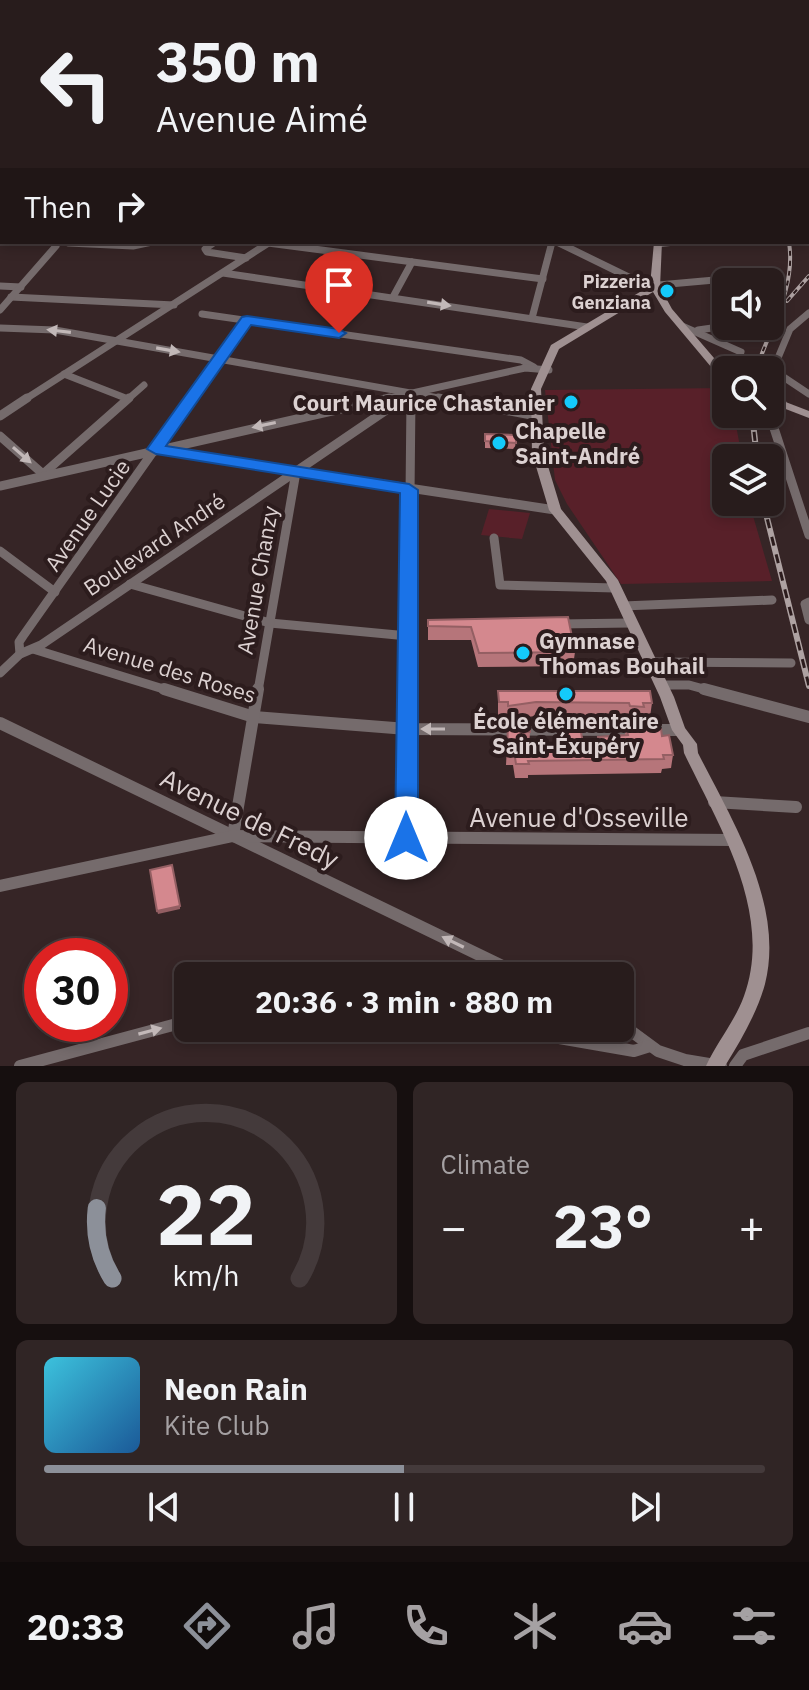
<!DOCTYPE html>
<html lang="en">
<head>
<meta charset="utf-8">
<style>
	body { margin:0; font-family:"IBM Plex Sans",sans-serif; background:#302525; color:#f1f3f6; height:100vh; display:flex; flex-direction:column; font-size:30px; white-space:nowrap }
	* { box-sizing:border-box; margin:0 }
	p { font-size:26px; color:#a5a1a3 }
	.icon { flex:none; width:44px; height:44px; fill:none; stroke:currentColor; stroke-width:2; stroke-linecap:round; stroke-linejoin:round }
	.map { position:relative; height:1066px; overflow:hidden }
	.panel { display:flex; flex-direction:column; gap:16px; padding:16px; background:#160f0f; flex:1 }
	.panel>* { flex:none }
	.banner { position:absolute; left:0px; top:0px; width:810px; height:244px; box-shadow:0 4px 12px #0003,0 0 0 2px #443a3b; background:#281c1c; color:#f1f3f6; overflow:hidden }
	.tools { position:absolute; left:712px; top:268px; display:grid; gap:16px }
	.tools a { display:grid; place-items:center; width:72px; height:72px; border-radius:12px; background:#281c1c; box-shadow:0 4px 12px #0003,0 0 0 2px #443a3b; font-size:40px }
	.speed { position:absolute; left:24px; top:938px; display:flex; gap:16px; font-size:40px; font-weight:700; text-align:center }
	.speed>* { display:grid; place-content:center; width:104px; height:104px; border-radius:50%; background:#281c1c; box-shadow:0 4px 12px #0003,0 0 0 2px #443a3b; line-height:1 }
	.speed .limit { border:12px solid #d22; background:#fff; color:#111 }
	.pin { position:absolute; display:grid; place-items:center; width:68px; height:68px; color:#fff; margin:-82px -34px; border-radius:50% 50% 50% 0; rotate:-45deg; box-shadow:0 0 8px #0007 }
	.pin .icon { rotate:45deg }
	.me { position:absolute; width:88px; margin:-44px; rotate:0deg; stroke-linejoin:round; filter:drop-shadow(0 0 6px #0008) }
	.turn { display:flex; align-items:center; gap:28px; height:168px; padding:0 24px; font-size:36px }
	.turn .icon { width:104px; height:104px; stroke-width:2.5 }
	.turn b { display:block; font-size:56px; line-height:68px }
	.then { display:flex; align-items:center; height:76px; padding:0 24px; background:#0003; gap:16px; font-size:30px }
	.big { font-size:60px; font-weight:800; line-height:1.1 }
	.panel .card { flex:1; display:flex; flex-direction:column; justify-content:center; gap:12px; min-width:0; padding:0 28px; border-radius:12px; background:#302525 }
	.panel .dial { align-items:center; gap:0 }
	.dial svg { height:208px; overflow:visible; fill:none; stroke:#443a3b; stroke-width:7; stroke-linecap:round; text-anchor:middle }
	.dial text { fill:#f1f3f6; stroke:none }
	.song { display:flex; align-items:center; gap:24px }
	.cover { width:96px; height:96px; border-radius:12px; background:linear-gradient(135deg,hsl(190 70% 55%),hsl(210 70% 35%)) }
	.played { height:8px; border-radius:4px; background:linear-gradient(90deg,#8c9099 50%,#443a3b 50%) }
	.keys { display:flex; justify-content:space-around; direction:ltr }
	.heat { display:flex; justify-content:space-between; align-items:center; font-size:44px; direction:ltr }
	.panel .tiles { flex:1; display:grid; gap:16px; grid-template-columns:1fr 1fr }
	.card:last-child { grid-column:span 2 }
	.trip { position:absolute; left:174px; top:962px; width:460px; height:80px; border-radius:12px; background:#281c1c; box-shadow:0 4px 12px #0003,0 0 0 2px #443a3b; font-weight:800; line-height:80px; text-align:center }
	.dock { display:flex; height:128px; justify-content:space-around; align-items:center; background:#100b0b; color:#a5a1a3 }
	.dock .icon { width:56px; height:56px }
	.dock .selected { color:#8c9099 }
	.dock b { font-size:36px; color:#f1f3f6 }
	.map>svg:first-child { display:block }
	.green { fill:#582029 }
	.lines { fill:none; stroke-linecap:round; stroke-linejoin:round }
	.street-far3 { stroke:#756b6c; stroke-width:5 }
	.street-far2 { stroke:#756b6c; stroke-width:7 }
	.street-far1 { stroke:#756b6c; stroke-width:9 }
	.street { stroke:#756b6c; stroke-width:12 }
	.secondary { fill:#9f9091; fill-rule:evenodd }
	.primary { fill:#bfacad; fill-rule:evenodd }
	.rail-far1-casing { stroke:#aea2a2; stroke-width:4 }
	.rail-casing { stroke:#aea2a2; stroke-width:6 }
	.rail-far1 { stroke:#2c1c1d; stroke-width:2; stroke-dasharray:5; stroke-linecap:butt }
	.rail { stroke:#2c1c1d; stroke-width:3; stroke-dasharray:9; stroke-linecap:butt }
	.wall { fill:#b6757a }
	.shaded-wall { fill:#945f63 }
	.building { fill:#d4888e; stroke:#945f63; stroke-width:2 }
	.oneway { fill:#c2b8b8 }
	.route { fill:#1a73e8; stroke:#114b97; stroke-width:2 }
	.poi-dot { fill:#14cafb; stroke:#2c1c1d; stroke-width:3 }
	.labels { text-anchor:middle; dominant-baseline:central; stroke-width:8; stroke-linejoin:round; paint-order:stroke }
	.far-poi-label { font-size:18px; font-weight:bold; fill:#dcd1d1; stroke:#2c1c1d; text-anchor:end }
	.poi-label { font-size:22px; font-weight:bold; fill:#dcd1d1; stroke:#2c1c1d; text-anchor:start }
	.street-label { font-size:22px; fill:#dcd1d1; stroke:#2c1c1d }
	.near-street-label { font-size:26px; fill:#dcd1d1; stroke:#2c1c1d }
</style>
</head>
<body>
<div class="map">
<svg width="809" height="1066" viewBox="0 0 809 1066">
	<rect width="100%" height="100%" fill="#362526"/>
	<g class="green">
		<path d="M726 388V414H734L742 458H726V502H749L772 581 621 584 567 504 555 480 545 390Z"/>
		<path d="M489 509 530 513 522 539 481 535Z"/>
	</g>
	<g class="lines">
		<g class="street-far3">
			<path d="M208 0 217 2"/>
			<path d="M578 0 587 2"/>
			<path d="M241 2 287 0"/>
			<path d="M511 2 517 0"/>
		</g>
		<g class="street-far2">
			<path d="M40 242H54"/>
			<path d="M215 242 205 249 207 252 246 258"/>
			<path d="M557 242 647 286 760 276"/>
			<path d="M68 243 133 246 152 242"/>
			<path d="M268 243 543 279"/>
			<path d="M658 244 674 242"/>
			<path d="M223 273 587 327"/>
			<path d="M0 286 21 287"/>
			<path d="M11 297 174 305"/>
			<path d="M393 297 412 262"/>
			<path d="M0 310 56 246"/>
			<path d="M809 313 790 329 773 370 809 394"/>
			<path d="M202 314 521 360 534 367"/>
			<path d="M532 318 552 242"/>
			<path d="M682 326 741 352"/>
			<path d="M0 328 55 330 450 400"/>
			<path d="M698 330 726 326"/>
			<path d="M64 374 128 399"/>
			<path d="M24 400 270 242"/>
			<path d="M127 400 144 385"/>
			<path d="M190 400 247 320"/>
			<path d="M381 400 525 368 549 370"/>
			<path d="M401 400 405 398"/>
			<path d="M411 400V393"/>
		</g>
		<g class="street-far1">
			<path d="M438 398 537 416"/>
			<path d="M782 403 773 425 809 535"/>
			<path d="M0 416 27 398"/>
			<path d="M0 436 43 474 129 398"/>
			<path d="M164 451 555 510"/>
			<path d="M0 486 390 398"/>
			<path d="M494 538 500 585 615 588"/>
			<path d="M0 551 55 592"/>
			<path d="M130 584 270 623 408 636"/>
			<path d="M809 602 805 604 809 620"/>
			<path d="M623 606 772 600"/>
			<path d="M558 624 631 623"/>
			<path d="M33 649 170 691"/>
			<path d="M20 654 19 642 23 636 191 398"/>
			<path d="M649 662 791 663"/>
			<path d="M0 673 20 654 41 645 404 398"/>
			<path d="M660 685H689L711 691"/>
			<path d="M258 691 296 472"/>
			<path d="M408 691 411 398"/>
		</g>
		<g class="street">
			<path d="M164 689 254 717 407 729 636 730"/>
			<path d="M704 689 809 717"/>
			<path d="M0 723 523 976"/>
			<path d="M651 730H679"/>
			<path d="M714 802 796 807"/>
			<path d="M233 836 258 689"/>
			<path d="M406 838 408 689"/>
			<path d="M0 886 233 836 732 840"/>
			<path d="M620 1023 658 1051 685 1060 721 1066"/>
			<path d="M502 1028 634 1051 650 1046"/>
			<path d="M20 1066 188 1021"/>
			<path d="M735 1066 743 1055 809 1033"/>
		</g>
		<g class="secondary">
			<path d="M113 0H119L118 2H112Z"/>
			<path d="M704 0H712L710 2H702Z"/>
			<rect x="808" y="31" width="1" height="4"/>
			<path d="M654 242H662L660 287 672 309 726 372V381L722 380 665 312 653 292 559 349 541 389 544 453 561 509 618 580 674 697 685 728 697 744 698 753C732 820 785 905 765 984 757 1013 741 1040 725 1066H706C717 1042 735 1021 744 996 774 913 719 826 684 753L683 745 672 730 660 697 606 581 549 510 532 453 531 389 551 345 650 286Z"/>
			<path d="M770 396 809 411V418L770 403Z"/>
		</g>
		<g class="primary">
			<rect x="808" y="125" width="1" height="6"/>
			<rect x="0" y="140" width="2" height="6"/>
		</g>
		<defs>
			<g id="rail-far1">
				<path d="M0 130 2 127"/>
				<path d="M787 301 809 276"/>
				<path d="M756 370C770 327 796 289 789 242"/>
			</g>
			<g id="rail">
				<path d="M752 414 757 458"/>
				<path d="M763 502 809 686"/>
			</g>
		</defs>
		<use href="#rail-far1" class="rail-far1-casing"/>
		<use href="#rail" class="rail-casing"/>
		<use href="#rail-far1" class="rail-far1"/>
		<use href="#rail" class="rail"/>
	</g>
	<g class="wall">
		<path d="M485 434 516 435 515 449 485 448Z"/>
		<path d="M568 617 575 652 573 666 478 667 471 640H428V620Z"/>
		<path d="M498 691 652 703 650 717H643L642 720H628L627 717 535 716 507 720V716H498Z"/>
		<path d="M508 725 530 732 529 746H526L527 749 564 748 563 740 565 727 583 744 597 743 598 737 625 735 626 727 662 736 673 755 671 768 662 769 661 773 528 775V778H515L513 765H506Z"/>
	</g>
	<path class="shaded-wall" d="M180 906V909L158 914 157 911Z"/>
	<g class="building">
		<path d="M485 434 516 435V443L485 441Z"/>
		<path d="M568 617 575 652 479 653 471 627 428 626V620Z"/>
		<path d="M498 691H650L652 703H643L644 707 630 706 629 703 536 702 508 706V702H499Z"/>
		<path d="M508 725H530V732H524L527 749 567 748 565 727 580 726 583 744 599 743 598 737 628 735 626 727 661 729 662 736 669 735 673 755H663L664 759 528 761 529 764H516L514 751H507Z"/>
		<path d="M172 865 180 906 157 911 150 870Z"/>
	</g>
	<defs><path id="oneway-solid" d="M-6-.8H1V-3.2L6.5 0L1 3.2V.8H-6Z" transform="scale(2)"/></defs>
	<g class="oneway">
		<use href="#oneway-solid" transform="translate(439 304) rotate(9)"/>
		<use href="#oneway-solid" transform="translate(59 331) rotate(-173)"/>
		<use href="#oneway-solid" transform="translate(168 350) rotate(10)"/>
		<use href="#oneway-solid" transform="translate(264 425) rotate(168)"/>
		<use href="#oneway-solid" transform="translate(22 455) rotate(41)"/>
		<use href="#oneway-solid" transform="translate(433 729) rotate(-180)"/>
		<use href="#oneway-solid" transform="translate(453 942) rotate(-154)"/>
		<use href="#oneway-solid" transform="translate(150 1031) rotate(-15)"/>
	</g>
	<path class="route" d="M247 316 339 329 346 333 339 338 251 325 166 446 409 484 418 490V838L415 845 406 847 398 845 395 838 400 493 156 454 147 449 242 317Z"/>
	<g class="poi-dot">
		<circle cx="667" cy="291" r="8"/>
		<circle cx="571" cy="402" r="8"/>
		<circle cx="499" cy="443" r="8"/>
		<circle cx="523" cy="653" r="8"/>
		<circle cx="566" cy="694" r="8"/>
	</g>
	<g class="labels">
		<g class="far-poi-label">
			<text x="651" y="281">Pizzeria<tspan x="651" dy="21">Genziana</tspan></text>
		</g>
		<g class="poi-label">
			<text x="555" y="402" text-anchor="end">Court Maurice Chastanier</text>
			<text x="515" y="430">Chapelle<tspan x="515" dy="25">Saint-André</tspan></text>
			<text x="539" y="640">Gymnase<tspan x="539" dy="25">Thomas Bouhail</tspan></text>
			<text x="566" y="720" text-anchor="middle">École élémentaire<tspan x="566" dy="25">Saint-Éxupéry</tspan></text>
		</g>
		<g class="street-label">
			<text transform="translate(87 515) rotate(-55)">Avenue Lucie</text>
			<text transform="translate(154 544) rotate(-34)">Boulevard André</text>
			<text transform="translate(257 580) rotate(-80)">Avenue Chanzy</text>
			<text transform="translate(170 669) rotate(17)">Avenue des Roses</text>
		</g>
		<g class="near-street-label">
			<text x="579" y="817">Avenue d'Osseville</text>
			<text transform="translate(250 818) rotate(26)">Avenue de Fredy</text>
		</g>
	</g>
</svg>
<div class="tools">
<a><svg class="icon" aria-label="sound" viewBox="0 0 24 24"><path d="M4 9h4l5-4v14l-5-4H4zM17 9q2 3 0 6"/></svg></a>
<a><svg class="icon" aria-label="search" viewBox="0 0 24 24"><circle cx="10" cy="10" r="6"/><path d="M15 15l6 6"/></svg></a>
<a><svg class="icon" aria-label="layers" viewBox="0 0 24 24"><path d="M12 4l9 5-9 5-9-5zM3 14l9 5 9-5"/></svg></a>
</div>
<div class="speed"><div class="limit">30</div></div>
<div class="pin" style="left:339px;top:333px;background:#d93025"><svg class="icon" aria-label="arrive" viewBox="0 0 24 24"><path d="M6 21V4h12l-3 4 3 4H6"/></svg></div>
<svg class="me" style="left:406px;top:838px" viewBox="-20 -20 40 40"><circle r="19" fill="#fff"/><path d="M0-13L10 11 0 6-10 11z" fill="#1a73e8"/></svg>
<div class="trip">20:36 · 3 min · 880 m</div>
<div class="banner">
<div class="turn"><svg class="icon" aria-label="left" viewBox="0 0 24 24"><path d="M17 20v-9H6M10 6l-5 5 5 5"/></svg><div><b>350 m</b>Avenue Aimé</div></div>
<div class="then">Then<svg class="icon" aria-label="right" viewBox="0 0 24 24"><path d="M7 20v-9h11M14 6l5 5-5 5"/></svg></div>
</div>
</div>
<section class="panel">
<div class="tiles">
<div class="card dial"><svg viewBox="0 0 100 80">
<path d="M14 69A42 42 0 1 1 86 69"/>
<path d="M14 69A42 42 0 0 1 8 42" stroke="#8c9099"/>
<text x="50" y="56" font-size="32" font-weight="700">22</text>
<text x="50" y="72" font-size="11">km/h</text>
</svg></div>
<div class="card"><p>Climate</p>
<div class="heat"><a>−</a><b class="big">23°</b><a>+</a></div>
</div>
<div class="card">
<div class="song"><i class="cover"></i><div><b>Neon Rain</b><p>Kite Club</p></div></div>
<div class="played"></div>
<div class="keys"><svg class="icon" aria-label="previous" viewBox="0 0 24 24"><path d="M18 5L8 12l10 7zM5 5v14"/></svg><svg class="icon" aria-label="pause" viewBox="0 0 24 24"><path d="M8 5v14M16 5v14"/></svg><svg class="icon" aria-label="next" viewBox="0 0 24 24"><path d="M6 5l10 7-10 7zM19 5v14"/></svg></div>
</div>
</div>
</section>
<nav class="dock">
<b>20:33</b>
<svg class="icon selected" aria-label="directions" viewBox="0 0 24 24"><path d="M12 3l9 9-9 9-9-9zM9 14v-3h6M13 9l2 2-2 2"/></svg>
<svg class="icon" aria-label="music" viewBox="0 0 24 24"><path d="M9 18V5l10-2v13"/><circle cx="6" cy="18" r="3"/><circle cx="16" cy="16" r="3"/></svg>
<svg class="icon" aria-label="phone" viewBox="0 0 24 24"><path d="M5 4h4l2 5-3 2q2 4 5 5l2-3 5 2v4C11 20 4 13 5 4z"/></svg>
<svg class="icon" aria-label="climate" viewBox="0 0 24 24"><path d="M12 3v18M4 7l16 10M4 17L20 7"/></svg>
<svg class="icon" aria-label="car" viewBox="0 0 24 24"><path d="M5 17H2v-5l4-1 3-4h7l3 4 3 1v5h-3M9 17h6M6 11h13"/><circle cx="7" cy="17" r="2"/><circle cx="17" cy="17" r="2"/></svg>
<svg class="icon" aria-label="filters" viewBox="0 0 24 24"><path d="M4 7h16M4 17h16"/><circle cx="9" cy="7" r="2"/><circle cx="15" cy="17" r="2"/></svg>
</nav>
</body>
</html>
